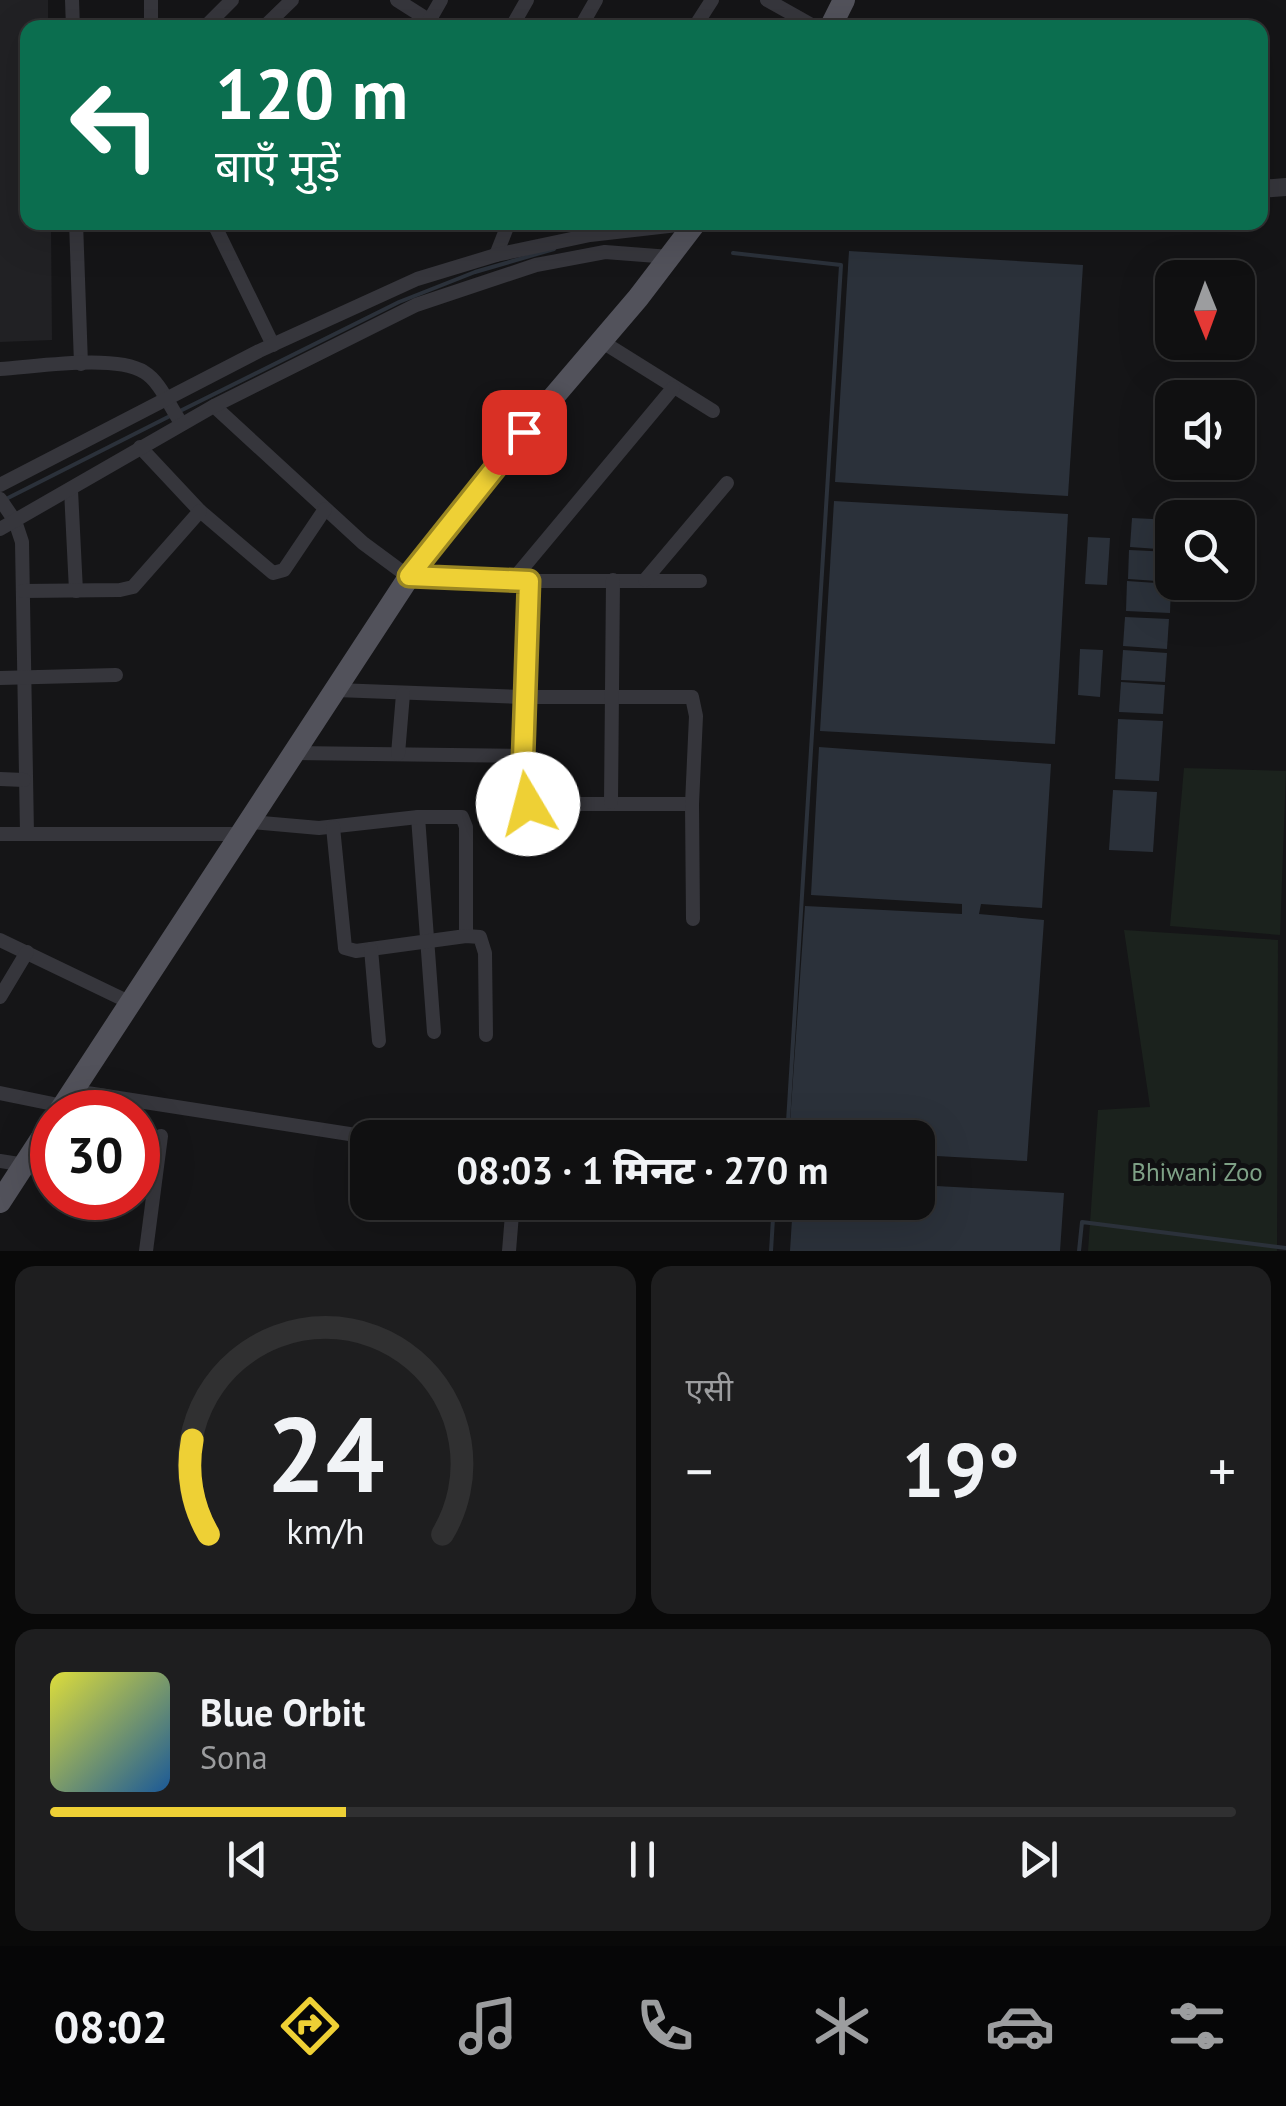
<!DOCTYPE html>
<html lang="hi">
<head>
<meta charset="utf-8">
<style>
	body { margin:0; font-family:"PT Sans","Noto Sans Devanagari",sans-serif; background:#1e1e1f; color:#f1f3f6; height:100vh; display:flex; flex-direction:column; font-size:38px; white-space:nowrap }
	* { box-sizing:border-box; margin:0 }
	p { font-size:32px; color:#9c9d9f }
	.icon { flex:none; width:55px; height:55px; fill:none; stroke:currentColor; stroke-width:2; stroke-linecap:round; stroke-linejoin:round }
	.map { position:relative; height:1251px; overflow:hidden }
	.side { display:flex; flex-direction:column; gap:15px; padding:15px; background:#090909; flex:1 }
	.side>* { flex:none }
	.hud { position:absolute; left:20px; top:20px; width:1248px; height:210px; border-radius:20px; box-shadow:0 10px 40px #0002,0 0 0 2px #303031; background:#0b6e4f; color:#fff; overflow:hidden }
	.needle { width:65px; rotate:179deg }
	.tools { position:absolute; left:1155px; top:260px; display:grid; gap:20px }
	.tools a { display:grid; place-items:center; width:100px; height:100px; border-radius:20px; background:#101011; box-shadow:0 10px 40px #0002,0 0 0 2px #303031; font-size:50px }
	.speed { position:absolute; left:30px; top:1090px; display:flex; gap:20px; font-size:50px; font-weight:700; text-align:center }
	.speed>* { display:grid; place-content:center; width:130px; height:130px; border-radius:50%; background:#101011; box-shadow:0 10px 40px #0002,0 0 0 2px #303031; line-height:1 }
	.speed .limit { border:15px solid #d22; background:#fff; color:#111 }
	.pin { position:absolute; display:grid; place-items:center; width:85px; height:85px; color:#fff; margin:-42px; border-radius:20px; box-shadow:0 5px 15px #0006 }
	.me { position:absolute; width:110px; margin:-55px; rotate:352deg; stroke-linejoin:round; filter:drop-shadow(0 0 8px #0008) }
	.turn { display:flex; align-items:center; gap:35px; height:210px; padding:0 30px; font-size:45px }
	.turn .icon { width:130px; height:130px; stroke-width:2.5 }
	.turn b { display:block; font-size:70px; line-height:85px }
	.big { font-size:75px; font-weight:800; line-height:1.1 }
	.side .card { flex:1; display:flex; flex-direction:column; justify-content:center; gap:15px; min-width:0; padding:0 35px; border-radius:20px; background:#1e1e1f }
	.side .dial { align-items:center; gap:0 }
	.dial svg { height:260px; overflow:visible; fill:none; stroke:#303031; stroke-width:7; stroke-linecap:round; text-anchor:middle }
	.dial text { fill:#f1f3f6; stroke:none }
	.song { display:flex; align-items:center; gap:30px }
	.cover { width:120px; height:120px; border-radius:15px; background:linear-gradient(135deg,hsl(60 70% 55%),hsl(210 70% 35%)) }
	.played { height:10px; border-radius:5px; background:linear-gradient(90deg,#eed035 25%,#303031 25%) }
	.keys { display:flex; justify-content:space-around; direction:ltr }
	.heat { display:flex; justify-content:space-between; align-items:center; font-size:55px; direction:ltr }
	.side .tiles { flex:1; display:grid; gap:15px; grid-template-columns:1fr 1fr }
	.card:last-child { grid-column:span 2 }
	.trip { position:absolute; left:350px; top:1120px; width:585px; height:100px; border-radius:20px; background:#101011; box-shadow:0 10px 40px #0002,0 0 0 2px #303031; font-weight:800; line-height:100px; text-align:center }
	.dock { display:flex; height:160px; justify-content:space-around; align-items:center; background:#060607; color:#9c9d9f }
	.dock .icon { width:70px; height:70px }
	.dock .on { color:#eed035 }
	.dock b { font-size:45px; color:#f1f3f6 }
	.map>svg:first-child { display:block }
	.built { fill:#212124 }
	.green { fill:#1b221d }
	.water { fill:#2b313a }
	.lines { fill:none; stroke-linecap:round; stroke-linejoin:round }
	.stream { stroke:#2b313a; stroke-width:4 }
	.minor { stroke:#36363c; stroke-width:14 }
	.tertiary { stroke:#36363c; stroke-width:18 }
	.primary { stroke:#52525b; stroke-width:22 }
	.route-casing { stroke:#9b8722; stroke-width:25 }
	.route { stroke:#eed035; stroke-width:18 }
	.labels { text-anchor:middle; dominant-baseline:central; stroke-width:10; stroke-linejoin:round; paint-order:stroke }
	.park-label { font-size:25px; fill:#7ea186; stroke:#101012 }
</style>
</head>
<body>
<div class="map">
<svg width="1286" height="1251" viewBox="0 0 1286 1251">
	<rect width="100%" height="100%" fill="#151517"/>
	<path class="built" d="M0 0H48V27L28 28V222L51 223 52 340 0 342Z"/>
	<g class="green">
		<path d="M1184 768 1286 771 1280 935 1170 926Z"/>
		<path d="M1124 930 1278 940 1277 1251H1088L1098 1110 1150 1107Z"/>
	</g>
	<g class="water">
		<path d="M849 251 1083 265 1068 496 835 482Z"/>
		<path d="M834 501 1068 514 1055 744 820 731Z"/>
		<path d="M1132 518 1172 520V550L1130 547Z"/>
		<path d="M1088 537 1110 538 1107 585 1085 584Z"/>
		<path d="M1129 550 1172 552V582L1128 579Z"/>
		<path d="M1127 581 1171 584 1170 613 1126 611Z"/>
		<path d="M1125 617 1169 619 1167 649 1123 646Z"/>
		<path d="M1080 649 1103 650 1100 697 1078 695Z"/>
		<path d="M1123 650 1167 653 1165 682 1121 680Z"/>
		<path d="M1121 682 1165 685 1163 714 1119 712Z"/>
		<path d="M1118 719 1163 721 1159 781 1115 779Z"/>
		<path d="M819 747 1051 764 1042 908 981 904 979 914 1044 920 1027 1161 918 1155V1138L789 1137 805 906 962 914V904L811 895Z"/>
		<path d="M1113 790 1157 792 1153 852 1109 850Z"/>
		<path d="M918 1185 1064 1193 1060 1251H790L793 1203 918 1202Z"/>
	</g>
	<g class="lines">
		<g class="stream">
			<path d="M733 253 841 265 787 1138"/>
			<path d="M178 412 399 302 475 272 554 249"/>
			<path d="M4 500 170 416"/>
			<path d="M771 1251 774 1202"/>
			<path d="M1079 1251 1082 1222 1286 1248"/>
		</g>
		<g class="minor">
			<path d="M72 0 73 28"/>
			<path d="M397 0 441 28"/>
			<path d="M767 0 817 28"/>
			<path d="M429 21 441 0"/>
			<path d="M151 28V0"/>
			<path d="M204 28 232 0"/>
			<path d="M263 28 292 0"/>
			<path d="M511 28 527 0"/>
			<path d="M580 28 596 0"/>
			<path d="M694 28 712 0"/>
			<path d="M76 222 81 364"/>
			<path d="M213 222 273 345"/>
			<path d="M496 255 509 222"/>
			<path d="M601 341 713 411"/>
			<path d="M0 369C35 367 115 354 144 372 161 382 170 408 182 424"/>
			<path d="M214 406 363 543 409 577 512 581H700"/>
			<path d="M140 447 200 511 273 573 284 570 325 509"/>
			<path d="M0 485 259 351 417 279 496 255 590 235 695 223"/>
			<path d="M71 490 76 591"/>
			<path d="M0 499 15 521 22 542 27 834"/>
			<path d="M0 529 214 406 416 305 536 265 605 252 670 257"/>
			<path d="M645 580 727 483"/>
			<path d="M512 581 673 388"/>
			<path d="M529 581 523 799 531 804H692"/>
			<path d="M23 591 120 590 133 587 200 511"/>
			<path d="M0 678 116 675"/>
			<path d="M336 690 524 697H692L696 716 692 804 693 919"/>
			<path d="M294 753 522 756"/>
			<path d="M398 754 403 694"/>
			<path d="M0 779 24 780"/>
			<path d="M611 802 613 580"/>
			<path d="M418 817 434 1032"/>
			<path d="M251 822 319 828 418 817H462L466 827V936"/>
			<path d="M333 827 345 948 356 951 466 936 480 937 485 953 486 1035"/>
			<path d="M0 834H243"/>
			<path d="M0 940 131 1003"/>
			<path d="M371 949 379 1041"/>
			<path d="M0 997 27 952"/>
			<path d="M74 1091 375 1138"/>
			<path d="M0 1093 63 1106"/>
			<path d="M0 1161 25 1165"/>
			<path d="M146 1251 161 1136"/>
			<path d="M509 1251 513 1202"/>
		</g>
		<path class="tertiary" d="M1260 189 1286 187"/>
		<g class="primary">
			<path d="M830 28 844 0"/>
			<path d="M59 1112 409 577 503 456 638 298 696 222"/>
			<path d="M0 1202 52 1122"/>
		</g>
	</g>
	<g class="lines">
		<defs>
			<path id="route" d="M524 432 409 576 529 581 522 789 523 800 528 804"/>
		</defs>
		<use href="#route" class="route-casing"/>
		<use href="#route" class="route"/>
	</g>
	<g class="labels">
		<g class="park-label">
			<text x="1197" y="1172">Bhiwani Zoo</text>
		</g>
	</g>
</svg>
<div class="tools">
<a><svg class="needle" viewBox="-14 -14 28 28"><path d="M0-13l5 13h-10z" fill="#e53935"/><path d="M0 13l5-13h-10z" fill="#9c9d9f"/></svg></a>
<a><svg class="icon" aria-label="sound" viewBox="0 0 24 24"><path d="M4 9h4l5-4v14l-5-4H4zM17 9q2 3 0 6"/></svg></a>
<a><svg class="icon" aria-label="search" viewBox="0 0 24 24"><circle cx="10" cy="10" r="6"/><path d="M15 15l6 6"/></svg></a>
</div>
<div class="speed"><div class="limit">30</div></div>
<div class="pin" style="left:524px;top:432px;background:#d93025"><svg class="icon" aria-label="arrive" viewBox="0 0 24 24"><path d="M6 21V4h12l-3 4 3 4H6"/></svg></div>
<svg class="me" style="left:528px;top:804px" viewBox="-20 -20 40 40"><circle r="19" fill="#fff"/><path d="M0-13L10 11 0 6-10 11z" fill="#eed035"/></svg>
<div class="trip">08:03 · 1 मिनट · 270 m</div>
<div class="hud">
<div class="turn"><svg class="icon" aria-label="left" viewBox="0 0 24 24"><path d="M17 20v-9H6M10 6l-5 5 5 5"/></svg><div><b>120 m</b>बाएँ मुड़ें</div></div>
</div>
</div>
<section class="side">
<div class="tiles">
<div class="card dial"><svg viewBox="0 0 100 80">
<path d="M14 69A42 42 0 1 1 86 69"/>
<path d="M14 69A42 42 0 0 1 9 40" stroke="#eed035"/>
<text x="50" y="56" font-size="32" font-weight="700">24</text>
<text x="50" y="72" font-size="11">km/h</text>
</svg></div>
<div class="card"><p>एसी</p>
<div class="heat"><a>−</a><b class="big">19°</b><a>+</a></div>
</div>
<div class="card">
<div class="song"><i class="cover"></i><div><b>Blue Orbit</b><p>Sona</p></div></div>
<div class="played"></div>
<div class="keys"><svg class="icon" aria-label="previous" viewBox="0 0 24 24"><path d="M18 5L8 12l10 7zM5 5v14"/></svg><svg class="icon" aria-label="pause" viewBox="0 0 24 24"><path d="M8 5v14M16 5v14"/></svg><svg class="icon" aria-label="next" viewBox="0 0 24 24"><path d="M6 5l10 7-10 7zM19 5v14"/></svg></div>
</div>
</div>
</section>
<nav class="dock">
<b>08:02</b>
<svg class="icon on" aria-label="directions" viewBox="0 0 24 24"><path d="M12 3l9 9-9 9-9-9zM9 14v-3h6M13 9l2 2-2 2"/></svg>
<svg class="icon" aria-label="music" viewBox="0 0 24 24"><path d="M9 18V5l10-2v13"/><circle cx="6" cy="18" r="3"/><circle cx="16" cy="16" r="3"/></svg>
<svg class="icon" aria-label="phone" viewBox="0 0 24 24"><path d="M5 4h4l2 5-3 2q2 4 5 5l2-3 5 2v4C11 20 4 13 5 4z"/></svg>
<svg class="icon" aria-label="climate" viewBox="0 0 24 24"><path d="M12 3v18M4 7l16 10M4 17L20 7"/></svg>
<svg class="icon" aria-label="car" viewBox="0 0 24 24"><path d="M5 17H2v-5l4-1 3-4h7l3 4 3 1v5h-3M9 17h6M6 11h13"/><circle cx="7" cy="17" r="2"/><circle cx="17" cy="17" r="2"/></svg>
<svg class="icon" aria-label="filters" viewBox="0 0 24 24"><path d="M4 7h16M4 17h16"/><circle cx="9" cy="7" r="2"/><circle cx="15" cy="17" r="2"/></svg>
</nav>
</body>
</html>
